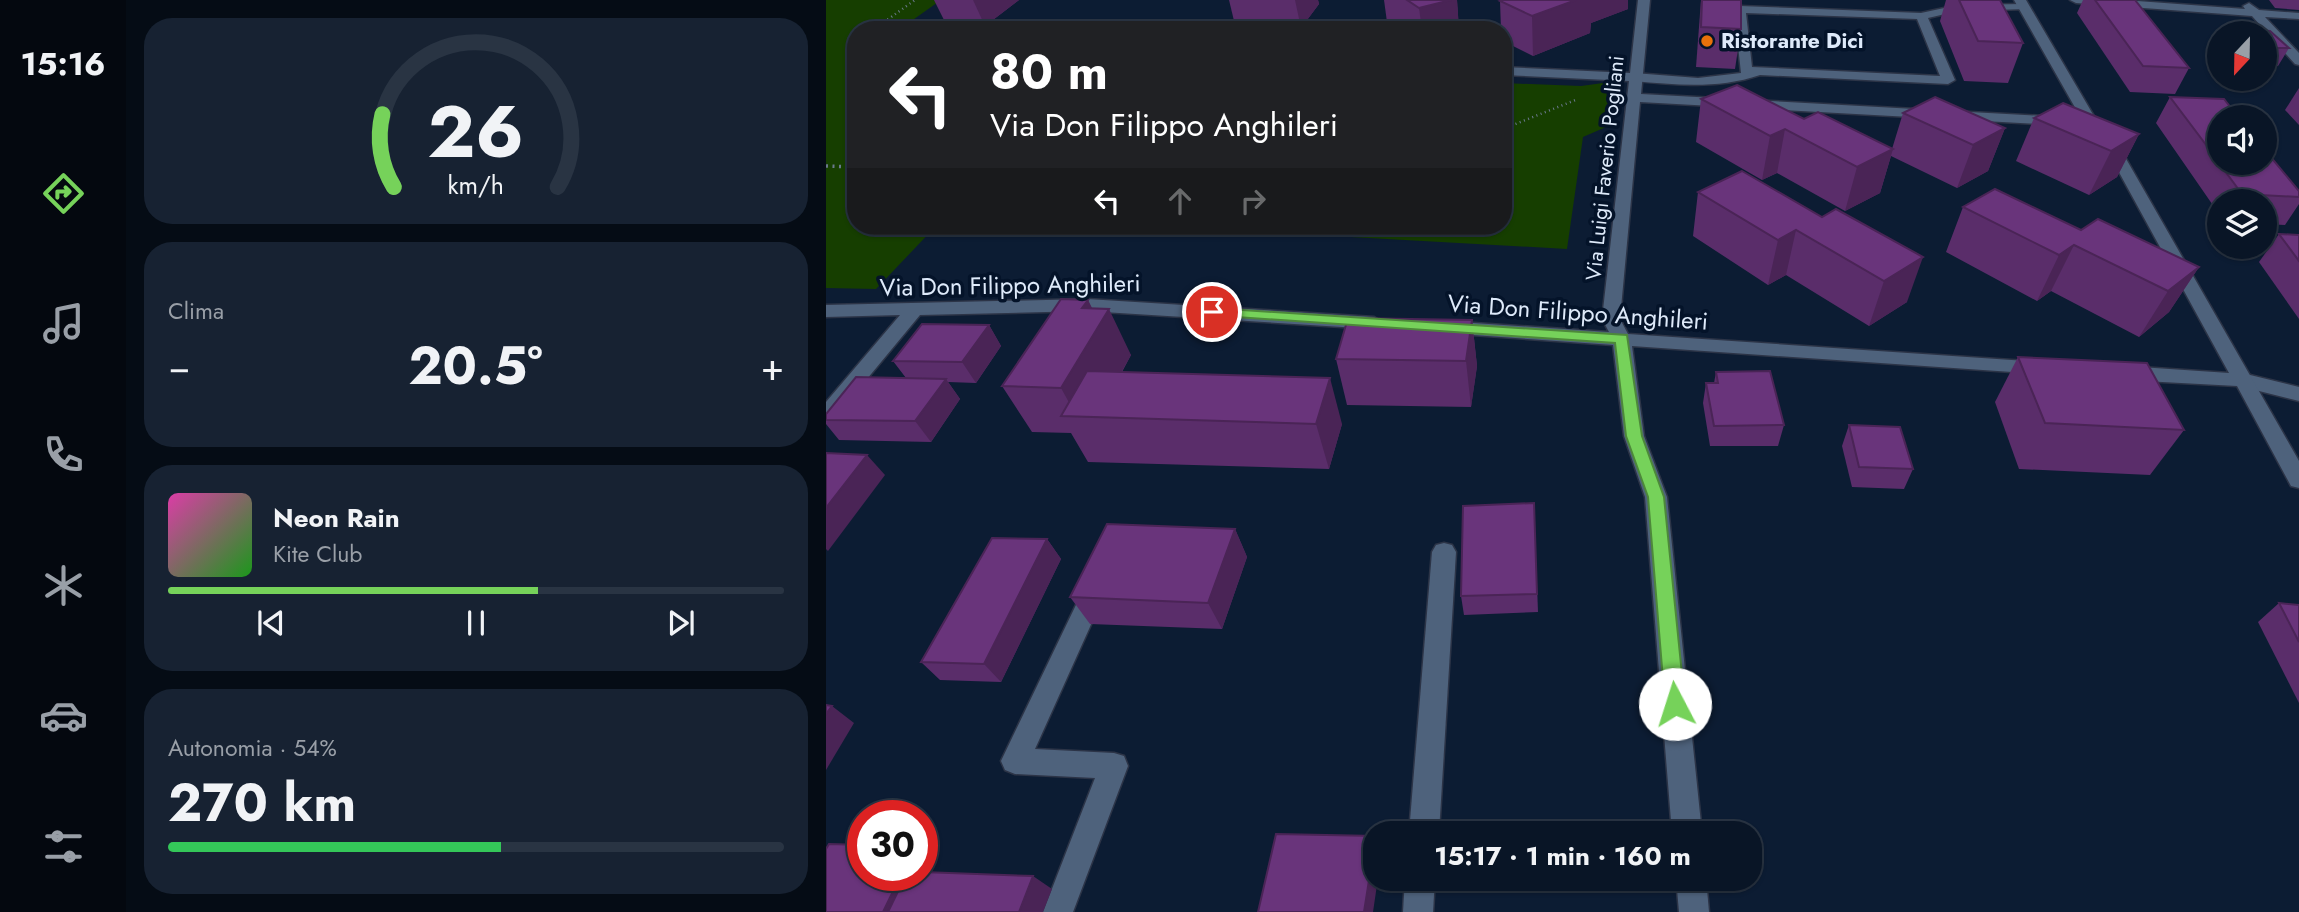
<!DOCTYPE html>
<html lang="it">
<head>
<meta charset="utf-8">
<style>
	body { margin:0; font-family:Jost,sans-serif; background:#172232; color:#f1f3f6; height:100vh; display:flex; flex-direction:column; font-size:26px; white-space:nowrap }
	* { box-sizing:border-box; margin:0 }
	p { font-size:23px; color:#999fa7 }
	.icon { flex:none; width:38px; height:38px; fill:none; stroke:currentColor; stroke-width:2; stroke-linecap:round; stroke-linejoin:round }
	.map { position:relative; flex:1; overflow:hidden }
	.details { display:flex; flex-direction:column; gap:18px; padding:18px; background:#050c15; width:700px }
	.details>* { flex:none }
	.top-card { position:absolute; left:21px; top:21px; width:665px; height:214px; border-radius:28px; box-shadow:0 2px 5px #0004,0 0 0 2px #293443; background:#202124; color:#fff; overflow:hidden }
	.needle { width:46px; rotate:202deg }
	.controls { position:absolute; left:1381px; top:21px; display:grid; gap:14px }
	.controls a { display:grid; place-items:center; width:70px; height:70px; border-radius:50%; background:#091526; box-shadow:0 2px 5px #0004,0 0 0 2px #293443; font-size:35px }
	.speed { position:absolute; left:21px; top:800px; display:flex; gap:14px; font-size:35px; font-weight:700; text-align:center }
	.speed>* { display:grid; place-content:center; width:91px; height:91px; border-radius:50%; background:#091526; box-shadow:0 2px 5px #0004,0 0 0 2px #293443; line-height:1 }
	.speed .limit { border:10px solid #d22; background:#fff; color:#111 }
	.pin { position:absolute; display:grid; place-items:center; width:60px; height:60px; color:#fff; margin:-30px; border:4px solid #fff; border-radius:50%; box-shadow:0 2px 7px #0007 }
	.me { position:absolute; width:77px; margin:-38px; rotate:355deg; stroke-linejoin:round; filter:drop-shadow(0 0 5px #0008) }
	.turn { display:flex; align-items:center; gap:24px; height:147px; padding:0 28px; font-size:32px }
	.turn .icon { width:91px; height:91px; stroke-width:2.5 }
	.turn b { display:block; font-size:49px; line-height:60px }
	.lanes { display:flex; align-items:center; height:66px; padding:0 28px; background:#0003; justify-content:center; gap:35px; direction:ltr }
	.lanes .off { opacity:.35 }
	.big { font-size:52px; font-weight:700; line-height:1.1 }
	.details .widget { flex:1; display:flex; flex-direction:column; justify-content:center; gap:10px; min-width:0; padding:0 24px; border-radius:28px; background:#172232 }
	.details .dial { align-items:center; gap:0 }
	.dial svg { height:182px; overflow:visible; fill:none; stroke:#293443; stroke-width:7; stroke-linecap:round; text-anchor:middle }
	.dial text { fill:#f1f3f6; stroke:none }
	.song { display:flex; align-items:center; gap:21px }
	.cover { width:84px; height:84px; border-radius:10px; background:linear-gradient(135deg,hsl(320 70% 55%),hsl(120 70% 35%)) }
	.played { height:7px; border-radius:4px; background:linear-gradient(90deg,#76d25a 60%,#293443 60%) }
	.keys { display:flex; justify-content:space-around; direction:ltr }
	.heat { display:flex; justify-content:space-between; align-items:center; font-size:38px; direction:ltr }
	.charge { height:10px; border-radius:5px; background:linear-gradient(90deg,#34c759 54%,#293443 0) }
	.trip { position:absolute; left:537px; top:821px; width:399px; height:70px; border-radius:28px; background:#091526; box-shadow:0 2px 5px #0004,0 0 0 2px #293443; font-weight:700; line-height:70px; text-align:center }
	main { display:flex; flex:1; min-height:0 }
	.tab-bar { display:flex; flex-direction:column; width:126px; justify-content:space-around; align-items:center; background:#04080f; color:#999fa7 }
	.tab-bar .icon { width:49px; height:49px }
	.tab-bar .on { color:#76d25a }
	.tab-bar b { font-size:32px; color:#f1f3f6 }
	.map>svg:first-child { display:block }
	.green { fill:#163e00 }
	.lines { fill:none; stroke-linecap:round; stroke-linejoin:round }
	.lane-casing { stroke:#2c3447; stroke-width:3 }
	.street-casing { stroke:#2c3447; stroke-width:3 }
	.path-far1 { stroke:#6b798d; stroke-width:2.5; stroke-dasharray:1 3.5; stroke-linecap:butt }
	.path { stroke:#6b798d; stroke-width:3.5; stroke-dasharray:2 4.5; stroke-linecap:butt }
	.lane { fill:#4e627c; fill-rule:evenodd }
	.street { fill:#4e627c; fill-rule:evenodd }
	.wall { fill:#5a2d6a }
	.shaded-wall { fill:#4a2456 }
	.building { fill:#69347b; stroke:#4a2456; stroke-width:2 }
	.route { fill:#76d25a; stroke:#4d883a; stroke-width:2 }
	.food-dot { fill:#e8710a; stroke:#041329; stroke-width:2.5 }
	.labels { text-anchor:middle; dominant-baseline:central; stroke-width:7; stroke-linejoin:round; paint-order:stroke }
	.far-poi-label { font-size:21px; font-weight:bold; fill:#deeafa; stroke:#041329; text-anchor:start }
	.far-street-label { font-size:21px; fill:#deeafa; stroke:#041329 }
	.street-label { font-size:24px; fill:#deeafa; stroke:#041329 }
</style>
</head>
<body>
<main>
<nav class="tab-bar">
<b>15:16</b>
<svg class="icon on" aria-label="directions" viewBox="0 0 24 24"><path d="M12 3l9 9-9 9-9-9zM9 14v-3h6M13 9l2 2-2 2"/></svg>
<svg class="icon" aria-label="music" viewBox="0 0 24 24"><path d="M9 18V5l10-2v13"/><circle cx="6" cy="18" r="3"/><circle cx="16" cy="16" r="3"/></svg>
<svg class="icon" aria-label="phone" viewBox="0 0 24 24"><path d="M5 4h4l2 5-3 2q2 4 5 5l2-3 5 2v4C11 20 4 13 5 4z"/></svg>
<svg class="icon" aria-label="climate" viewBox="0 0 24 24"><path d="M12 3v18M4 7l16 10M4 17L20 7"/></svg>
<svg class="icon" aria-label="car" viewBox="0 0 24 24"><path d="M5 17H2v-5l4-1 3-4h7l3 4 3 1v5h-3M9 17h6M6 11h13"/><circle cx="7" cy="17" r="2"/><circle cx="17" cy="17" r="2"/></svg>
<svg class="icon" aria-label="filters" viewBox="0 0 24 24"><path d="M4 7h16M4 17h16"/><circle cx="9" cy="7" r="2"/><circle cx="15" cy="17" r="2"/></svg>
</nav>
<section class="details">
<div class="widget dial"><svg viewBox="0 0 100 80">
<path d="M14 69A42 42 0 1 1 86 69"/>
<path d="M14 69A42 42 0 0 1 9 37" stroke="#76d25a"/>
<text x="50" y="56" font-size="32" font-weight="700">26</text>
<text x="50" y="72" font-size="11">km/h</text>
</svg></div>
<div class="widget"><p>Clima</p>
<div class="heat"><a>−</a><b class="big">20.5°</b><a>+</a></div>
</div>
<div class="widget">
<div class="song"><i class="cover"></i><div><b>Neon Rain</b><p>Kite Club</p></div></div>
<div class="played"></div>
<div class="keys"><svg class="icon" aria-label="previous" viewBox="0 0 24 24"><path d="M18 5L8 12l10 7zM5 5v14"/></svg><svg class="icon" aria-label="pause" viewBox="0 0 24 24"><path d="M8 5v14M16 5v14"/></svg><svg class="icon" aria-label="next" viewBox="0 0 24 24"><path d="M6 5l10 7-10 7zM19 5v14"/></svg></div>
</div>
<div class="widget"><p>Autonomia · 54%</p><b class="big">270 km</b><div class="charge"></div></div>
</section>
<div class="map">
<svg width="1473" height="912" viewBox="0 0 1473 912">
	<rect width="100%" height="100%" fill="#0c1c33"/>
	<g class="green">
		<path d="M0 0H115L74 29 81 30H30V226H110L50 289 0 288Z"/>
		<path d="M677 83 755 86 777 83 793 87 787 124 757 137 741 249 383 229 385 226H677Z"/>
	</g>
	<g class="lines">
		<defs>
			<g id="lane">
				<path d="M1198 4 1202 5V9L1132 11 1102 18 1129 80 1122 84 934 75C893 89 851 85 808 81L802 77 808 73 872 78 915 73 908 9 914 6 1095 13 1132 5ZM920 13 1091 19 1114 76 926 67Z"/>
				<path d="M1416 373 1473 387V401L1409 385 1406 380 1409 375Z"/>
				<path d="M618 543 626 545 630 552 613 833H583L606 552 610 545Z"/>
				<path d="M269 579 277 582 281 589 209 749 288 753 298 756 302 766 247 912H217L269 778 189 774 179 770 175 761 261 582Z"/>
				<path d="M579 878H609L607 912H577Z"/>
			</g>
			<g id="street">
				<path d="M812 0H824L815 94 1255 118 1188 0H1200L1272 123 1265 127 814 102 794 319 802 334 1215 362 1222 363 1225 368 1222 373 1215 374 806 346 818 436 841 497 876 833H846L819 497 798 436 787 345 618 333 609 327 618 321 783 332 776 319 803 81 677 75V67L804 73Z"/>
				<path d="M1244 0H1298L1419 9 1417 6 1423 3 1433 10 1473 13V19L1439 17 1473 53V65L1469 64 1426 16 1250 3Z"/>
				<path d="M1284 139 1291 143 1473 461V488L1465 486 1411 386 1299 380 1292 378 1289 373 1292 368 1299 366 1403 373 1277 143Z"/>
				<path d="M261 299 548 317 557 323 548 329 261 311 94 315 7 420 0 422V402L74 315 0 317V305Z"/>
				<path d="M850 878H880L883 912H853Z"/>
			</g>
		</defs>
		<use href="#lane" class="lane-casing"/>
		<use href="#street" class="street-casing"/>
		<g class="path-far1">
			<path d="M47 30 89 0"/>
			<path d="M677 129 752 99"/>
		</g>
		<path class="path" d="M0 166 30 167"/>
		<use href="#lane" class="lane"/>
		<use href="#street" class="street"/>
	</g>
	<g class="wall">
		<path d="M108 0H193L159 26 120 24Z"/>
		<path d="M403 0H492L493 4 475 28 409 25Z"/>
		<path d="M558 0H631L633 30H572L561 22Z"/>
		<path d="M875 0H915V29L909 69 870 67Z"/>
		<path d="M1120 0H1174L1197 43 1182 83 1138 81 1114 21Z"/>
		<path d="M1257 0H1309L1363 68 1349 94 1304 92 1251 13Z"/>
		<path d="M1443 0H1473V10L1449 8Z"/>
		<path d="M674 1 802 9 765 23 764 33 707 56 677 41V30H675Z"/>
		<path d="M1404 29 1444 31 1463 48 1452 66H1438V33H1402Z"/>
		<path d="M1473 88V125L1459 110Z"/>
		<path d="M1344 97 1473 191V204L1459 225 1438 224V201H1393V214L1330 123Z"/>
		<path d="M875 99 978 119 1066 149 1077 113 1179 128 1162 171 1131 188 1065 156 1054 193 1019 211 951 173 936 180 870 142Z"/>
		<path d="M1208 118 1313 134 1291 177 1263 195 1190 161Z"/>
		<path d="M872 192 996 217 1081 302 1043 326 960 275 942 285 867 236Z"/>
		<path d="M1137 207 1255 230 1373 267 1343 312 1313 337 1225 291 1211 301 1120 252Z"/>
		<path d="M1453 234 1473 235V319L1433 262Z"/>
		<path d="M262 300 266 309 305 355 296 372 516 424 503 469 262 462 245 433 206 432 176 386Z"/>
		<path d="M646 320 651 366 645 407 521 405 510 359Z"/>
		<path d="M163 325 175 346 150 383 122 382 134 399 105 442 13 440 0 424V414L80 378 67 361Z"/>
		<path d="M1192 357 1358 430 1324 475 1193 469 1169 402Z"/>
		<path d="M890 372 958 425 952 446H884L877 403 880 383H888Z"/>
		<path d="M1023 425 1087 469 1078 489 1026 487 1016 446Z"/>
		<path d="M708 503 712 612 638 615 635 596Z"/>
		<path d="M409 529 421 557 396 629 264 624 244 597Z"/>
		<path d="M221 539 235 559 175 682 114 680 95 662Z"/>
		<path d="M1453 603 1473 605V703L1432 622Z"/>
	</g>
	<g class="shaded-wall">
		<path d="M147 0H193L159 26Z"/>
		<path d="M469 0H492L493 4 475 28Z"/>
		<path d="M598 0H631L633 30H596L593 8Z"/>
		<path d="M750 0H802V9L765 23 764 33 707 56 706 16Z"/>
		<path d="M1179 128 1162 171 1131 188 1147 145Z"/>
		<path d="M959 129 951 173 936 180 944 136Z"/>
		<path d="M1313 134 1291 177 1263 195 1285 151Z"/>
		<path d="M1067 149 1054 193 1019 211 1031 167Z"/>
		<path d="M970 230 960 275 942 285 952 240Z"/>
		<path d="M1248 245 1225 291 1211 301 1233 255Z"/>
		<path d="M1097 257 1081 302 1043 326 1058 281Z"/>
		<path d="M1373 267 1343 312 1313 337 1342 291Z"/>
		<path d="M262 300 274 324 283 309 305 355 270 417H251L235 388 256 308Z"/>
		<path d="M646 320 651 366 645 407 640 361Z"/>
		<path d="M163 325 175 346 150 383 136 362Z"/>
		<path d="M504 378 516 424 503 469 490 424Z"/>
		<path d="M120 379 134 399 105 442 89 421Z"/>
		<path d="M41 455 59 475 2 551 0 549V508Z"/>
		<path d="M409 529 421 557 396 629 382 603Z"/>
		<path d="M221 539 235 559 175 682 158 664Z"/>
		<path d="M6 706 28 723 0 770V714Z"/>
		<path d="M550 839V878H552L547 912H538Z"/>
		<path d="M96 851 111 861 87 912H57L75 875H96Z"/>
		<path d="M207 876 226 889 217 912H193Z"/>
	</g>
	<g class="building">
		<path d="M581 0H625L593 8Z"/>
		<path d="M677 0H750L706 16 674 1Z"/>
		<path d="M876 0H915V29L875 27Z"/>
		<path d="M1133 0H1174L1197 43 1152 41Z"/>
		<path d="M1269 0H1309L1363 68 1317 66Z"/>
		<path d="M1404 29 1444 31 1463 48H1438V33H1407Z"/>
		<path d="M911 85 978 119 992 112 1067 149 1031 167 959 129 944 136 875 99Z"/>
		<path d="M1109 97 1179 128 1147 145 1077 113Z"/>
		<path d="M1344 97 1398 99 1412 117H1393V162Z"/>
		<path d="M1237 103 1313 134 1285 151 1208 118Z"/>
		<path d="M1438 149 1473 191V197L1416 194 1393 163H1438Z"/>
		<path d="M916 171 996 217 1010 209 1097 257 1058 281 970 230 952 240 872 192Z"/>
		<path d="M1169 189 1255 230 1272 219 1373 267 1342 291 1248 245 1233 255 1137 207Z"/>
		<path d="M1453 234 1473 235V261Z"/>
		<path d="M235 299 262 300 256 308 283 309 235 388 176 386Z"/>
		<path d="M522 318 646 320 640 361 510 359Z"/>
		<path d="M96 324 163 325 136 362 67 361Z"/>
		<path d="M1192 357 1321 363 1358 430 1219 423Z"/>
		<path d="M261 371 504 378 490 424 235 416Z"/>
		<path d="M944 371 958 425 888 426 880 383H892L890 372Z"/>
		<path d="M30 377 120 379 89 421 0 420V414Z"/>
		<path d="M1023 425 1074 427 1087 469 1033 467Z"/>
		<path d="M0 453 41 455 0 508Z"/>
		<path d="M708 503 711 594 635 596 637 506Z"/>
		<path d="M281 524 409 529 382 603 244 597Z"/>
		<path d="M166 538 221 539 158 664 95 662Z"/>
		<path d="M1453 603 1473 605V642Z"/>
		<path d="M0 705 6 706 0 714Z"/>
		<path d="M450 834 550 836 538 912H432Z"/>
		<path d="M3 844 37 845V875H75L57 912H0V849Z"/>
		<path d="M96 872 207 876 193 912H62L80 875H96Z"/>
	</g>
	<path class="route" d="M386 308 801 335 816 436 838 497 859 704 856 710 849 713 842 710 839 704 822 497 800 436 789 343 381 315 379 312Z"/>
	<circle class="food-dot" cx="881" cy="41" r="7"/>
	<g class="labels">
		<g class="far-poi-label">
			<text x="895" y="41">Ristorante Dicì</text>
		</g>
		<g class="far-street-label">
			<text transform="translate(779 168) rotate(-84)">Via Luigi Faverio Pogliani</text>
		</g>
		<g class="street-label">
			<text transform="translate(184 285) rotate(-1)">Via Don Filippo Anghileri</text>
			<text transform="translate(752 312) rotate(4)">Via Don Filippo Anghileri</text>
		</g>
	</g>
</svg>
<div class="controls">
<a><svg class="needle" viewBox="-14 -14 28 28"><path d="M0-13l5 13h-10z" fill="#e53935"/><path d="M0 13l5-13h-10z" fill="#999fa7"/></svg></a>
<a><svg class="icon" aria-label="sound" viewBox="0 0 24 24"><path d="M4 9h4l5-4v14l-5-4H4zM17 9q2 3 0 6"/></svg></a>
<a><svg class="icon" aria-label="layers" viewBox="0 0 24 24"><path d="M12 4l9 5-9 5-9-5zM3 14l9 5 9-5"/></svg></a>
</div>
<div class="speed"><div class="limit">30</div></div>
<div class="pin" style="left:386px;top:312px;background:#d93025"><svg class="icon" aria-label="arrive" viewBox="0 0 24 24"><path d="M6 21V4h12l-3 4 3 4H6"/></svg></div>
<svg class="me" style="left:849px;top:704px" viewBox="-20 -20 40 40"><circle r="19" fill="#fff"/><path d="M0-13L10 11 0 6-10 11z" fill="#76d25a"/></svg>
<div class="trip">15:17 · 1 min · 160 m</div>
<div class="top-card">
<div class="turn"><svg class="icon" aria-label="left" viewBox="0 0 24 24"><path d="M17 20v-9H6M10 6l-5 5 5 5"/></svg><div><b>80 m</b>Via Don Filippo Anghileri</div></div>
<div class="lanes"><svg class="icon" aria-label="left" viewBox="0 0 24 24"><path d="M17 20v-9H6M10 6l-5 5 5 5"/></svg><svg class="icon off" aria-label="ahead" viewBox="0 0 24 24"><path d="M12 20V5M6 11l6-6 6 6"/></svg><svg class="icon off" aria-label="right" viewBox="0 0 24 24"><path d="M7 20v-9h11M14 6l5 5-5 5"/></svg></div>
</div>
</div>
</main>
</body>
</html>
